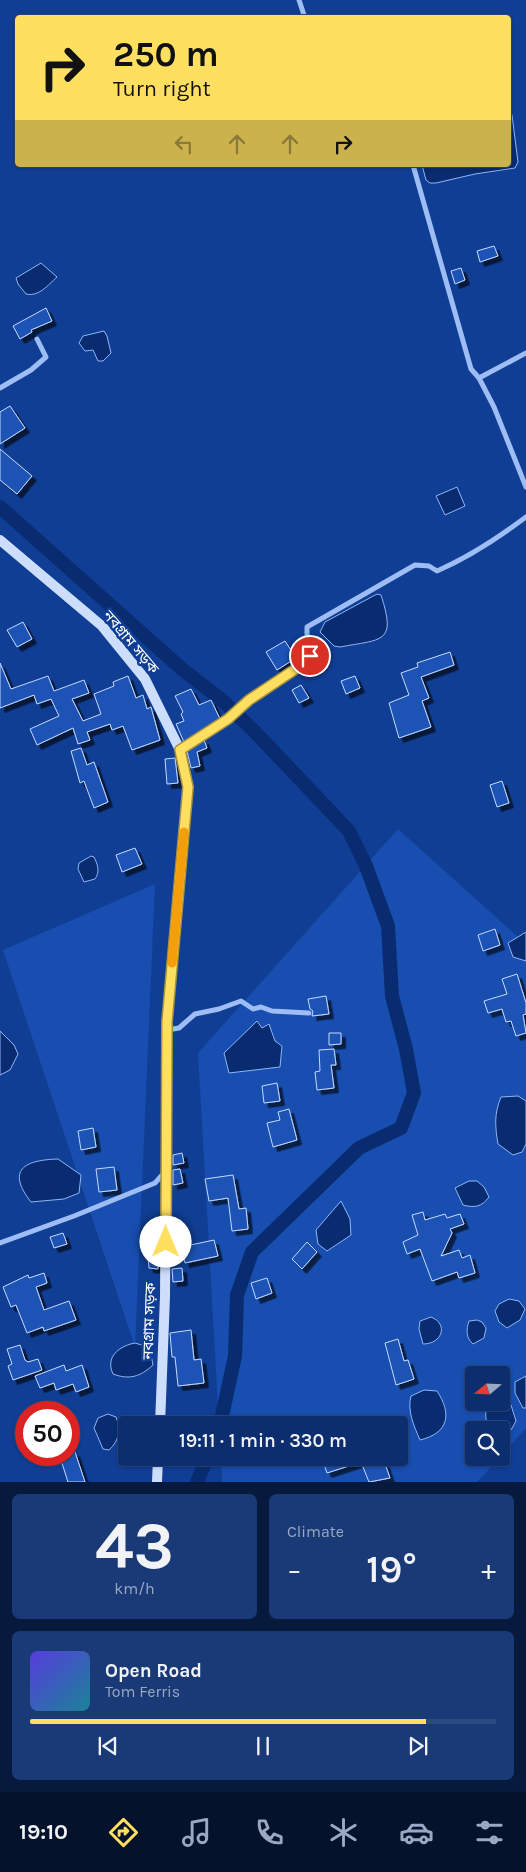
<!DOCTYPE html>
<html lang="en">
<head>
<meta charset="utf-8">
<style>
	body { margin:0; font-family:Karla,"Noto Sans Bengali",sans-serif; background:#1a3a77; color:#f1f3f6; height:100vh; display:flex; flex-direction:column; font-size:19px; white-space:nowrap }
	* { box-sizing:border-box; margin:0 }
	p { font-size:16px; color:#9aa8c3 }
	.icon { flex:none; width:28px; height:28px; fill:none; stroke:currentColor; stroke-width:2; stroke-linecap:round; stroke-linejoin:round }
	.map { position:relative; height:1482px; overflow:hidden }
	.sheet { display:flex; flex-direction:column; gap:12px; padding:12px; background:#07193d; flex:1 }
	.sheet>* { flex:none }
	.banner { position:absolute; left:15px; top:15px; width:496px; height:152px; border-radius:5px; box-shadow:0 1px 4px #0004,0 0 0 1px #2c4a82; background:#ffdf60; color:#111; overflow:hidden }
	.needle { width:32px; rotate:251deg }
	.controls { position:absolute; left:465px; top:1366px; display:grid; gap:10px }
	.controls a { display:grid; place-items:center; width:45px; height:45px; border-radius:5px; background:#0c2e6f; box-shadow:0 1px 4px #0004,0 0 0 1px #2c4a82; font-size:25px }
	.speed { position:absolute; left:15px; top:1401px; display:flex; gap:10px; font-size:25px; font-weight:700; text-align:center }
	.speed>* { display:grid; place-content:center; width:65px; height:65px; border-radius:50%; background:#0c2e6f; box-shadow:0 1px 4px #0004,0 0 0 1px #2c4a82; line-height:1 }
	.speed .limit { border:8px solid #d22; background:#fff; color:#111 }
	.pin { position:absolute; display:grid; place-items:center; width:42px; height:42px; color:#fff; margin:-21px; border:2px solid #fff; border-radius:50%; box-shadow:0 1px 5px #0007 }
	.me { position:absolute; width:55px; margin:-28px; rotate:0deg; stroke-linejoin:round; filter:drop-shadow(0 0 4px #0008) }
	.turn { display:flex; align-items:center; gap:18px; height:105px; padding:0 15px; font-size:22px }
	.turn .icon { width:65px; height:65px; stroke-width:2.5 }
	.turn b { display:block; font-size:35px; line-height:42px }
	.lanes { display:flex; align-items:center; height:48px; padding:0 15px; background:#0003; justify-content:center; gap:25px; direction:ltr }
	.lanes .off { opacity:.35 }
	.big { font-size:38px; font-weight:600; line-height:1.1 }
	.sheet .widget { flex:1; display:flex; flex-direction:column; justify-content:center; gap:8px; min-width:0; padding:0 18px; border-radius:8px; background:#1a3a77 }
	.sheet .dial { align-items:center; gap:0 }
	.dial b { font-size:65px; line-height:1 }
	.song { display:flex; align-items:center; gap:15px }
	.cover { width:60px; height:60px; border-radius:8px; background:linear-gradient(135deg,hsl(250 70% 55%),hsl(190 70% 35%)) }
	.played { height:5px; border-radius:2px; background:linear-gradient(90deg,#ffdf60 85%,#2c4a82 85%) }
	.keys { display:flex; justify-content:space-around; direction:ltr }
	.heat { display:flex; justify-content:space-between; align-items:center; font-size:28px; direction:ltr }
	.sheet .tiles { flex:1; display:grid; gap:12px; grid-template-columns:1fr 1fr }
	.widget:last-child { grid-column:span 2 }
	.trip { position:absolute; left:118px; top:1416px; width:290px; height:50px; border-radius:5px; background:#0c2e6f; box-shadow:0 1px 4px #0004,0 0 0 1px #2c4a82; font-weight:600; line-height:50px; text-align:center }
	.tab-bar { display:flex; height:80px; justify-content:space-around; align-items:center; background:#05122c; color:#9aa8c3 }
	.tab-bar .icon { width:35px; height:35px }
	.tab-bar .on { color:#ffdf60 }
	.tab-bar b { font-size:22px; color:#f1f3f6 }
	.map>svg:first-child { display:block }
	.green { fill:#174eaf; fill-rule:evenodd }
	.water { fill:#092c70; stroke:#8fb6f7 }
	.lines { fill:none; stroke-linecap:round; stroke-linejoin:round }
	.canal { stroke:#092c70; stroke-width:14 }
	.building { fill:#1d53b4; stroke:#c5dafe; filter:url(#shadow) }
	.minor { stroke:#9dbdf4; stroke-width:5 }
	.secondary { stroke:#cddefd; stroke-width:10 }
	.route-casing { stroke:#a6913e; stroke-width:12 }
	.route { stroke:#ffdf60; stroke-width:9 }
	.slow { stroke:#f59e0b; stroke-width:9 }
	.labels { text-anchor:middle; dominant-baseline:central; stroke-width:5; stroke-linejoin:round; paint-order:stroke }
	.street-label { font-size:15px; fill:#fff; stroke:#103e94 }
</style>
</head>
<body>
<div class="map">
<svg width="526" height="1482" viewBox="0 0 526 1482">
	<defs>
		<filter id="shadow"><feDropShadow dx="4.5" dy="4.5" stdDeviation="0" flood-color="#0009"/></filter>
	</defs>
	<rect width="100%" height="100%" fill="#103e94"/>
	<g class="green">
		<path d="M398 829 526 944V1428L501 1456V1430H474V1458H500L477 1482H222L221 1458H399V1425H219L198 1053ZM474 1375H501V1402H474Z"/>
		<path d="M155 884 135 1347 3 950Z"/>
	</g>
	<g class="water">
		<path d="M509 109 512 115 518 162 515 168 475 174 436 183H430L426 180 422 165H509Z"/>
		<path d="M41 263 57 277C48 285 39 297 26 294L18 284 16 278Z"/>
		<path d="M104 331 107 336 111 353 103 361H98L93 350 85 351 79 343 83 336Z"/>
		<path d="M457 487 465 506 445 515 436 496Z"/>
		<path d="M377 594 381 595C397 644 382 639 340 647L334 646 320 632 325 622Z"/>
		<path d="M91 856 94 857C98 865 100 872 95 879L84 882 78 869 79 863Z"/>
		<path d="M526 932V961L513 957 508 943Z"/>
		<path d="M257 1021 262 1028 269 1024 275 1041 282 1046 280 1067 229 1073 224 1053Z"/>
		<path d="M0 1031 14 1045 18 1054 10 1070 0 1075Z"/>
		<path d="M518 1096 526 1101V1144L522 1152 513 1155 498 1144C495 1126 494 1114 501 1097Z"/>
		<path d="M58 1159 81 1175 79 1193 64 1199 31 1202C6 1170 24 1160 58 1159Z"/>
		<path d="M469 1181H477L484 1187 489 1197C482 1207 474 1208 463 1205L455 1188Z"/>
		<path d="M341 1201 350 1219 351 1235 327 1251 318 1244 316 1230Z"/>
		<path d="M509 1299 519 1301 525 1309 520 1320 507 1328 499 1322 495 1311 499 1304Z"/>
		<path d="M431 1317C449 1324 442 1344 423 1344L419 1329 420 1321Z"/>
		<path d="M477 1320 482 1322 486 1328 484 1338 473 1344C466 1338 466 1330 469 1321Z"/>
		<path d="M135 1343 145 1346 151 1355 153 1365C140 1377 129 1380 113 1374 105 1357 119 1346 135 1343Z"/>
		<path d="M526 1376V1408H523L515 1393V1382Z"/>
		<path d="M424 1390 437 1391C452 1414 449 1433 420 1440 414 1426 407 1411 411 1396Z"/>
		<path d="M503 1401 511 1405 516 1421 511 1430 501 1435V1430H490C486 1422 482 1410 492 1404 495 1402 500 1402 503 1401Z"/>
		<path d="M108 1414 116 1417C121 1430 119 1441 109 1450L103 1449 94 1428 98 1418Z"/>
	</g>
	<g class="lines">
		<g class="canal">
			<path d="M0 507 182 669 223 701 256 733 349 831 366 866 388 926 392 996 406 1049 414 1093 401 1128 359 1148 252 1252 237 1295 235 1356 220 1425"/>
			<path d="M197 1482 207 1458"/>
		</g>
	</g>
	<g class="building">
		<path d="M494 246 498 256 480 262 477 251Z"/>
		<path d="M461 268 465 280 455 284 451 271Z"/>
		<path d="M46 308 52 321 31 330 32 332 20 339 13 326Z"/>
		<path d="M10 406 25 428 0 444V412Z"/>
		<path d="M0 449 32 476 17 494 0 480Z"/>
		<path d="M23 622 32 639 17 647 7 630Z"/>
		<path d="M285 641 296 658 277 670 266 652Z"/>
		<path d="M450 652 454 665 421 677 429 698 422 701 431 727 399 738 389 703 409 695 401 673 418 667 417 663Z"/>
		<path d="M0 663 11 689 48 676 54 691 84 680 89 693 72 699 83 721 101 714 94 694 114 686 113 682 128 676 136 698 143 695 147 709 151 707 160 740 132 750 123 726 112 730 110 724 87 732 90 740 78 744 73 728 37 745 30 729 59 716 51 699 37 704 34 695 0 708Z"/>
		<path d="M355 676 360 688 346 694 341 681Z"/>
		<path d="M301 685 309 698 299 703 292 690Z"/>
		<path d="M191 689 199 705 211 700 220 719 184 742 176 724 184 721 181 714 183 712 175 696Z"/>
		<path d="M204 740 207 748 197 752 200 766 191 768 187 751Z"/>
		<path d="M81 748 87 765 94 762 108 802 94 808 84 781 80 783 71 751Z"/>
		<path d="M175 758 178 783 167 784 165 759Z"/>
		<path d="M502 781 509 803 497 807 490 785Z"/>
		<path d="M135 848 142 864 122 872 116 855Z"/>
		<path d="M495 929 500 945 483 951 478 935Z"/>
		<path d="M517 974 526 1003V1014L523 1015 526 1033 516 1036 511 1021 506 1022 502 1009 488 1013 484 1001 507 994 502 979Z"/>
		<path d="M326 996 329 1014 312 1016 313 1011 310 1009 308 999Z"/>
		<path d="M329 1033H341V1044L329 1045Z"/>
		<path d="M334 1049 336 1065H331L334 1088 317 1090 315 1072 320 1071 319 1050Z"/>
		<path d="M277 1083 280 1101 264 1103 262 1086Z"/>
		<path d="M289 1109 297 1140 273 1147 267 1123 280 1120 278 1112Z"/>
		<path d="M93 1128 96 1147 81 1150 78 1131Z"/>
		<path d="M182 1153 184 1163 173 1165V1155Z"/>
		<path d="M114 1167 117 1190 99 1192 96 1169Z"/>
		<path d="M180 1169 183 1183 173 1185V1170Z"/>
		<path d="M233 1175 239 1209 246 1208 248 1229 232 1231 228 1198 209 1201 205 1179Z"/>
		<path d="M423 1212 425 1220 445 1214 447 1218 460 1214 464 1224 450 1229 452 1233 441 1256 459 1250 462 1258 470 1255 475 1273 459 1278 457 1272 432 1281 420 1249 407 1254 403 1242 418 1235 412 1215Z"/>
		<path d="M63 1233 67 1244 54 1248 50 1237Z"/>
		<path d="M214 1240 218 1256 185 1263 181 1247Z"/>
		<path d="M307 1242 317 1252 302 1269 292 1259Z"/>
		<path d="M148 1257H158V1269L149 1268Z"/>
		<path d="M182 1268 183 1281 173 1282 172 1269Z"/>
		<path d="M44 1273 47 1283 36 1287 44 1310 69 1301 76 1320 44 1331 43 1327 27 1333 16 1305 11 1307 3 1287 28 1275 29 1278Z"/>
		<path d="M267 1278 272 1293 256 1299 251 1283Z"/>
		<path d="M191 1330 194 1360 201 1359 204 1383 178 1386 175 1357H172L170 1333Z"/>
		<path d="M398 1339 404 1361 408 1360 414 1379 396 1385 385 1343Z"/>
		<path d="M20 1345 25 1360 28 1362 38 1359 42 1370 13 1380 8 1366 12 1364 7 1349Z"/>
		<path d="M64 1365 66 1371 82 1365 89 1387 76 1392 73 1384 56 1390 54 1383 40 1388 35 1376Z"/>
		<path d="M75 1452 85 1482H68L60 1457Z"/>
		<path d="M322 1458H383L390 1478 369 1482 361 1462 327 1473Z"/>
	</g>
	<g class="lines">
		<g class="minor">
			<path d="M299 0 305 18"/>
			<path d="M413 165 471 369 479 378"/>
			<path d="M526 353 479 378 494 407 526 487"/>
			<path d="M0 388 31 370 46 357 37 339"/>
			<path d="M180 750 228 719 249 700 300 666 310 655 307 641V627L415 565 429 566 437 571C469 557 498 538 526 517"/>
			<path d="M167 1030 179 1028 195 1014 219 1009 241 1001 253 1009 261 1007 272 1011 309 1013"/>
			<path d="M0 1243 74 1216 155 1183 164 1173"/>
		</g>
		<g class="secondary">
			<path d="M0 540 102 626 145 679 180 750 188 787 167 1022 165 1296 160 1425"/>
			<path d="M157 1482 158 1458"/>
		</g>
	</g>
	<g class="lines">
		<defs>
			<path id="route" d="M166 1242 167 1022 188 787 180 750 228 719 249 700 300 666 310 656"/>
		</defs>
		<use href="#route" class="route-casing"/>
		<use href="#route" class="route"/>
		<path class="slow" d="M172 963 184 832"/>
	</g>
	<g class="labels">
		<g class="street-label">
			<text transform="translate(131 642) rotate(50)">নবগ্রাম সড়ক</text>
			<text transform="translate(149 1321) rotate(-88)">নবগ্রাম সড়ক</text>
		</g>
	</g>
</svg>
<div class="controls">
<a><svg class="needle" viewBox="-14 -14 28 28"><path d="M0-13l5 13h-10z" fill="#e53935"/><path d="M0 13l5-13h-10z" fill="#9aa8c3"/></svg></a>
<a><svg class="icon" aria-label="search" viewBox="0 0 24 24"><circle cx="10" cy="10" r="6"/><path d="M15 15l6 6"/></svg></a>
</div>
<div class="speed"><div class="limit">50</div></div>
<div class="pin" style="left:310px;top:656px;background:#d93025"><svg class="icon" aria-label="arrive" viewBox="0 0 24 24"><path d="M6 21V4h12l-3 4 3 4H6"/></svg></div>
<svg class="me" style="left:166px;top:1242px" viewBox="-20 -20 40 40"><circle r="19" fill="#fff"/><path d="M0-13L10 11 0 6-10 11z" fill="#ffdf60"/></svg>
<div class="trip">19:11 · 1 min · 330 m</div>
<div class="banner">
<div class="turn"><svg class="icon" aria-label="right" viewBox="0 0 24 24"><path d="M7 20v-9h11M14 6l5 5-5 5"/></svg><div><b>250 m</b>Turn right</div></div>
<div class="lanes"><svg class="icon off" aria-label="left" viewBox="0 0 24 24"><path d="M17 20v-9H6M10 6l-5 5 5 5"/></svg><svg class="icon off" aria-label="ahead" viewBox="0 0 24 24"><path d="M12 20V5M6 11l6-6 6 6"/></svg><svg class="icon off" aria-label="ahead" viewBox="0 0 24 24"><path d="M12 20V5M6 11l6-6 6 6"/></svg><svg class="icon" aria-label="right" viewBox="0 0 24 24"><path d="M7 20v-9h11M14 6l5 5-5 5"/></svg></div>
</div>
</div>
<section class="sheet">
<div class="tiles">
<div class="widget dial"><b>43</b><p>km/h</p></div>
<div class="widget"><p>Climate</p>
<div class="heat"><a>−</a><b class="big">19°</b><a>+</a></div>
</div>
<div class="widget">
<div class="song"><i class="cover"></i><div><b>Open Road</b><p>Tom Ferris</p></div></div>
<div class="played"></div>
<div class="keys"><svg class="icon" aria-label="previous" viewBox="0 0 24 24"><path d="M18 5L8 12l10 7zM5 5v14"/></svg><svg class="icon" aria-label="pause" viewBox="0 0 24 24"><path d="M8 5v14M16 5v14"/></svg><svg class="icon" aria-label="next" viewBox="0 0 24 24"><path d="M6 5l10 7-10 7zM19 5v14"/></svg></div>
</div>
</div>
</section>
<nav class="tab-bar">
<b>19:10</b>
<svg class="icon on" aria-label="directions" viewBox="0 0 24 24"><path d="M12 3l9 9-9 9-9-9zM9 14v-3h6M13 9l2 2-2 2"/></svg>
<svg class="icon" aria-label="music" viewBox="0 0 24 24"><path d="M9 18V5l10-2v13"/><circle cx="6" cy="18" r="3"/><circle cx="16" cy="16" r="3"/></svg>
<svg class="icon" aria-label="phone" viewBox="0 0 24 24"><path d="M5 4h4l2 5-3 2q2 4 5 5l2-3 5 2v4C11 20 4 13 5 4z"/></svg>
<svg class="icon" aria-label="climate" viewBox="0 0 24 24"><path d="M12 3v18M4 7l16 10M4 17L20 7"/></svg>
<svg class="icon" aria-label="car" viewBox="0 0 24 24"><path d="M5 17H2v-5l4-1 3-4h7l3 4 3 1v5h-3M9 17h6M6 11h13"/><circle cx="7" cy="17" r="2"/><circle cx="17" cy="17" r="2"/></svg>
<svg class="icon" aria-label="filters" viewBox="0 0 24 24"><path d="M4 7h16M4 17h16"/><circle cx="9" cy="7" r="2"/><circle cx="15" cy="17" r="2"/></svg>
</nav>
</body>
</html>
